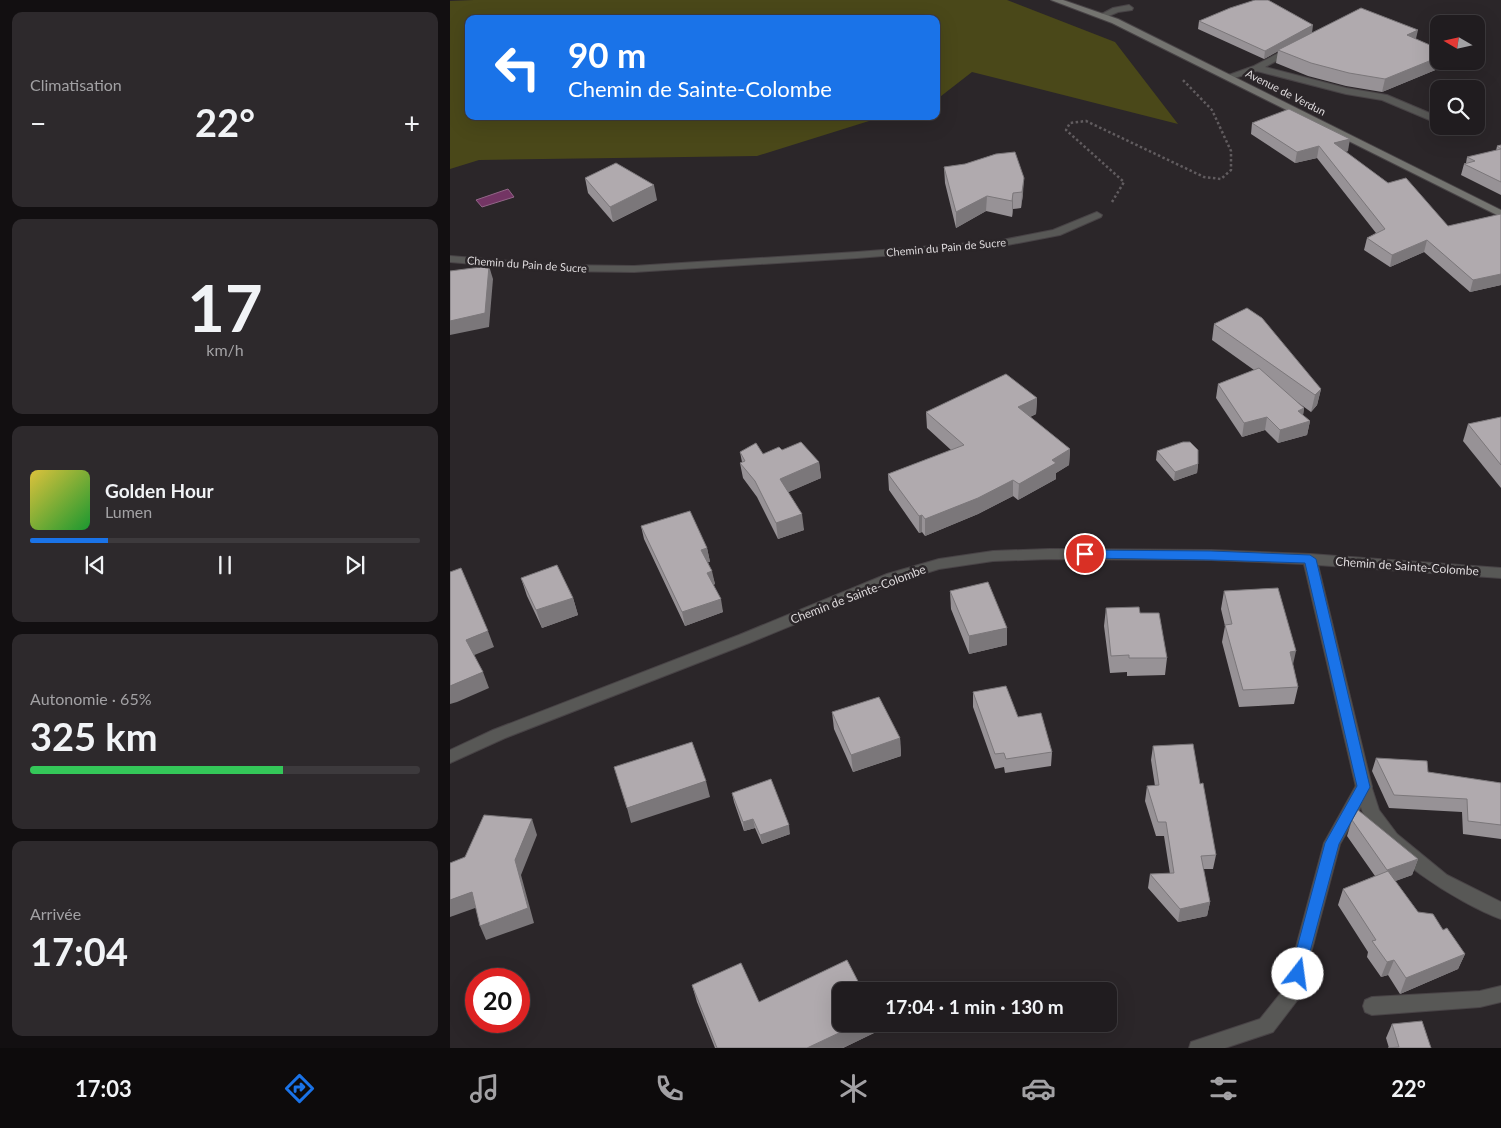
<!DOCTYPE html>
<html lang="fr">
<head>
<meta charset="utf-8">
<style>
	body { margin:0; font-family:Lato,sans-serif; background:#2d292c; color:#f1f3f6; height:100vh; display:flex; flex-direction:column; font-size:19px; white-space:nowrap }
	* { box-sizing:border-box; margin:0 }
	p { font-size:16px; color:#a2a1a4 }
	.icon { flex:none; width:28px; height:28px; fill:none; stroke:currentColor; stroke-width:2; stroke-linecap:round; stroke-linejoin:round }
	.map { position:relative; flex:1; overflow:hidden }
	.drawer { display:flex; flex-direction:column; gap:12px; padding:12px; background:#120f11; width:450px }
	.drawer>* { flex:none }
	.top-card { position:absolute; left:15px; top:15px; width:475px; height:105px; border-radius:10px; box-shadow:0 5px 20px #0002,0 0 0 1px #3d3a3d; background:#1a73e8; color:#fff; overflow:hidden }
	.needle { width:32px; rotate:279deg }
	.buttons { position:absolute; left:980px; top:15px; display:grid; gap:10px }
	.buttons a { display:grid; place-items:center; width:55px; height:55px; border-radius:10px; background:#201c1f; box-shadow:0 5px 20px #0002,0 0 0 1px #3d3a3d; font-size:25px }
	.speed { position:absolute; left:15px; top:968px; display:flex; gap:10px; font-size:25px; font-weight:700; text-align:center }
	.speed>* { display:grid; place-content:center; width:65px; height:65px; border-radius:50%; background:#201c1f; box-shadow:0 5px 20px #0002,0 0 0 1px #3d3a3d; line-height:1 }
	.speed .limit { border:8px solid #d22; background:#fff; color:#111 }
	.pin { position:absolute; display:grid; place-items:center; width:42px; height:42px; color:#fff; margin:-21px; border:2px solid #fff; border-radius:50%; box-shadow:0 1px 5px #0007 }
	.me { position:absolute; width:55px; margin:-28px; rotate:15deg; stroke-linejoin:round; filter:drop-shadow(0 0 4px #0008) }
	.turn { display:flex; align-items:center; gap:18px; height:105px; padding:0 20px; font-size:22px }
	.turn .icon { width:65px; height:65px; stroke-width:2.5 }
	.turn b { display:block; font-size:35px; line-height:42px }
	.big { font-size:38px; font-weight:700; line-height:1.1 }
	.drawer .widget { flex:1; display:flex; flex-direction:column; justify-content:center; gap:8px; min-width:0; padding:0 18px; border-radius:10px; background:#2d292c }
	.drawer .dial { align-items:center; gap:0 }
	.dial b { font-size:65px; line-height:1 }
	.song { display:flex; align-items:center; gap:15px }
	.cover { width:60px; height:60px; border-radius:8px; background:linear-gradient(135deg,hsl(50 70% 55%),hsl(130 70% 35%)) }
	.played { height:5px; border-radius:2px; background:linear-gradient(90deg,#1a73e8 20%,#3d3a3d 20%) }
	.keys { display:flex; justify-content:space-around; direction:ltr }
	.heat { display:flex; justify-content:space-between; align-items:center; font-size:28px; direction:ltr }
	.charge { height:8px; border-radius:4px; background:linear-gradient(90deg,#34c759 65%,#3d3a3d 0) }
	.trip { position:absolute; left:382px; top:982px; width:285px; height:50px; border-radius:10px; background:#201c1f; box-shadow:0 5px 20px #0002,0 0 0 1px #3d3a3d; font-weight:700; line-height:50px; text-align:center }
	.menu { display:flex; height:80px; justify-content:space-around; align-items:center; background:#0d0b0c; color:#a2a1a4 }
	.menu .icon { width:35px; height:35px }
	.menu .on { color:#1a73e8 }
	.menu b { font-size:22px; color:#f1f3f6 }
	main { display:flex; flex:1; min-height:0 }
	.map>svg:first-child { display:block }
	.green { fill:#4a4819 }
	.water { fill:#733564; stroke:#936688 }
	.lines { fill:none; stroke-linecap:round; stroke-linejoin:round }
	.service-casing { stroke:#484346; stroke-width:2 }
	.minor-casing { stroke:#484346; stroke-width:2 }
	.secondary-casing { stroke:#484346; stroke-width:2 }
	.path { stroke:#615c5f; stroke-width:2.5; stroke-dasharray:2.5 2.5; stroke-linecap:butt }
	.service { fill:#585856; fill-rule:evenodd }
	.minor { fill:#585856; fill-rule:evenodd }
	.secondary { fill:#747470; fill-rule:evenodd }
	.wall { fill:#979296 }
	.shaded-wall { fill:#7b777a }
	.building { fill:#b0aaae; stroke:#7b777a }
	.route { fill:#1a73e8; stroke:#114b97 }
	.labels { text-anchor:middle; dominant-baseline:central; stroke-width:5; stroke-linejoin:round; paint-order:stroke }
	.far-street-label { font-size:11px; fill:#dedadc; stroke:#2b2629 }
	.street-label { font-size:12px; fill:#dedadc; stroke:#2b2629 }
</style>
</head>
<body>
<main>
<section class="drawer">
<div class="widget"><p>Climatisation</p>
<div class="heat"><a>−</a><b class="big">22°</b><a>+</a></div>
</div>
<div class="widget dial"><b>17</b><p>km/h</p></div>
<div class="widget">
<div class="song"><i class="cover"></i><div><b>Golden Hour</b><p>Lumen</p></div></div>
<div class="played"></div>
<div class="keys"><svg class="icon" aria-label="previous" viewBox="0 0 24 24"><path d="M18 5L8 12l10 7zM5 5v14"/></svg><svg class="icon" aria-label="pause" viewBox="0 0 24 24"><path d="M8 5v14M16 5v14"/></svg><svg class="icon" aria-label="next" viewBox="0 0 24 24"><path d="M6 5l10 7-10 7zM19 5v14"/></svg></div>
</div>
<div class="widget"><p>Autonomie · 65%</p><b class="big">325 km</b><div class="charge"></div></div>
<div class="widget"><p>Arrivée</p><b class="big">17:04</b></div>
</section>
<div class="map">
<svg width="1051" height="1048" viewBox="0 0 1051 1048">
	<rect width="100%" height="100%" fill="#2b2629"/>
	<path class="green" d="M24 0H557L665 42 728 124 522 72 486 100V19H19V116H435L307 156 29 160 0 169V1Z"/>
	<path class="water" d="M58 189 64 197 32 207 26 200Z"/>
	<g class="lines">
		<defs>
			<g id="service">
				<path d="M679 5 683 8 682 10 668 12 652 19 648 16 663 8Z"/>
				<path d="M844 45 849 48 847 50 815 67 896 88 937 95 989 117V124L932 100 896 94 807 71 778 80 773 77 804 66Z"/>
				<path d="M995 126H1009L1012 129 1007 132Z"/>
				<path d="M914 780 920 782 929 810 947 834 997 875 1051 902V919C1010 904 923 851 911 807L890 844 849 998 823 1032 775 1048H739L741 1042 810 1019 835 988 874 843 908 782Z"/>
				<path d="M1051 986V1002L1030 1007 922 1015 915 1012 913 1006 915 1000 922 997 1030 991Z"/>
			</g>
			<g id="minor">
				<path d="M647 212 652 215 651 217 610 235 547 247 407 258 184 272 106 271 0 262V256L106 265 184 266 407 252 547 241 603 230Z"/>
				<path d="M599 549 761 550 860 554 1051 568V578L868 565 922 787 920 792 914 794 908 792 906 787 854 564 761 560 599 559 543 561 489 569 447 582 299 643 55 738 0 763V750L43 730 289 635 437 574 489 559 543 551Z"/>
			</g>
			<path id="secondary" d="M601 0H613L668 19 1051 210V217L662 23Z"/>
		</defs>
		<use href="#service" class="service-casing"/>
		<use href="#minor" class="minor-casing"/>
		<use href="#secondary" class="secondary-casing"/>
		<path class="path" d="M662 202 674 182 616 130 620 123 636 121 754 177 771 179 781 170V151L762 110 732 79"/>
		<use href="#service" class="service"/>
		<use href="#minor" class="minor"/>
		<use href="#secondary" class="secondary"/>
	</g>
	<g class="wall">
		<path d="M749 21 862 33 966 39 989 61H996L995 66 932 92 896 86 858 76 826 63 828 51 814 59 748 29Z"/>
		<path d="M802 123 898 151 895 152 998 226 1051 214V285L1020 292 974 252 940 267 914 250 917 238 926 233 867 158 845 163 801 134Z"/>
		<path d="M1051 145V195L1011 175 1014 164 1016 163 1017 157 1046 151 1047 146Z"/>
		<path d="M546 154 573 194 571 208 563 209 562 217 536 211 506 228 495 183 494 167 515 164Z"/>
		<path d="M135 178 207 200 163 222 138 193Z"/>
		<path d="M764 324 871 389 867 405 861 412 843 399 854 408 853 415 860 421 857 435 828 443 815 430 792 437 766 398 768 384 804 370 762 340Z"/>
		<path d="M587 398 586 414 580 417 620 449 619 465 606 473V479L568 500 563 496 528 514 475 536 472 532 469 533 439 490 438 474 501 450 477 428 476 412Z"/>
		<path d="M1051 417V488L1013 441 1018 424Z"/>
		<path d="M332 450 369 462 371 478 338 492 354 530 328 539 307 497 293 478 290 463 292 462 290 452 313 454Z"/>
		<path d="M707 451 748 464 747 473 724 481 706 460Z"/>
		<path d="M191 526 257 548 260 562H258L265 584 263 585 273 612 235 626 194 539Z"/>
		<path d="M71 578 123 598 128 615 92 628 77 596Z"/>
		<path d="M500 591 557 645 519 654 501 609Z"/>
		<path d="M774 591 843 665 848 687 844 704 789 707 772 642 775 626 771 609Z"/>
		<path d="M656 608 690 613 717 658 715 675 677 676V672L660 673 654 626Z"/>
		<path d="M523 692 568 717 602 752 601 766 555 773 554 767 545 769 523 707Z"/>
		<path d="M382 712 450 738 451 756 403 772 384 729Z"/>
		<path d="M703 746 750 784 766 855 763 869H753L760 902 757 916 728 922 698 888 700 874H720L714 836H706L695 801 697 786H705L701 760Z"/>
		<path d="M926 758 978 772 1051 783V839L1013 834 1012 812 939 808 922 771Z"/>
		<path d="M282 793 340 834 312 844 305 828 294 831 284 802Z"/>
		<path d="M902 820 968 859 962 875 945 881 968 912 993 930 1015 954 1008 969 950 994 938 975 931 977 917 957 918 952 888 905 893 889 925 876 897 836Z"/>
		<path d="M242 985 309 1002 426 1032 393 1048H265L247 1002Z"/>
		<path d="M942 1024 981 1048H939L936 1038Z"/>
	</g>
	<g class="shaded-wall">
		<path d="M863 25 862 33 814 59 815 51Z"/>
		<path d="M968 30 965 43 957 35Z"/>
		<path d="M989 57V61H996L995 66 932 92 935 79Z"/>
		<path d="M900 139 898 151 882 155 884 143Z"/>
		<path d="M869 146 867 158 845 163 847 152Z"/>
		<path d="M574 178 573 194 571 208 572 192Z"/>
		<path d="M204 185 207 200 163 222 160 207Z"/>
		<path d="M563 193V209L562 217V201Z"/>
		<path d="M537 196 536 211 506 228V212Z"/>
		<path d="M977 240 974 252 940 267 942 255Z"/>
		<path d="M39 266 43 279 39 327 0 335V321Z"/>
		<path d="M1051 274V285L1020 292 1023 280Z"/>
		<path d="M871 389 867 405 861 412 865 395Z"/>
		<path d="M587 398 586 414 568 423V407Z"/>
		<path d="M854 408 852 422 848 411Z"/>
		<path d="M817 417 815 430 792 437 794 423Z"/>
		<path d="M860 421 857 435 828 443 830 430Z"/>
		<path d="M620 449 619 465 606 473V479L568 500 569 484 602 460Z"/>
		<path d="M369 462 371 478 332 495 330 479Z"/>
		<path d="M748 464 747 473 724 481 725 472Z"/>
		<path d="M563 480V496L528 514 475 536V519Z"/>
		<path d="M352 514 354 530 328 539 326 523Z"/>
		<path d="M472 515V532L469 533V516Z"/>
		<path d="M257 548 260 562 253 563 251 550Z"/>
		<path d="M262 571 265 584 260 586 257 573Z"/>
		<path d="M123 598 128 615 92 628 86 610Z"/>
		<path d="M271 599 273 612 235 626 232 612Z"/>
		<path d="M557 628V645L519 654V636Z"/>
		<path d="M38 631 44 647 22 656 16 640Z"/>
		<path d="M846 651 842 669 840 652Z"/>
		<path d="M33 672 39 688 7 702 0 704V686Z"/>
		<path d="M450 738 451 756 403 772 401 755Z"/>
		<path d="M256 781 260 797 181 823 177 808Z"/>
		<path d="M82 819 87 835 71 875 84 923 36 940 30 926 65 860Z"/>
		<path d="M303 819 305 828 294 831 293 822Z"/>
		<path d="M339 825 340 834 312 844 310 835Z"/>
		<path d="M968 859 962 875 932 886 937 870Z"/>
		<path d="M22 892 28 907 0 917V900Z"/>
		<path d="M760 902 757 916 728 922 730 909Z"/>
		<path d="M1015 954 1008 969 950 994 956 978Z"/>
		<path d="M944 960 938 975 931 977 937 962Z"/>
		<path d="M408 1024H425L426 1032 393 1048H357Z"/>
	</g>
	<g class="building">
		<path d="M805 0H818L863 25 815 51 749 21 780 8Z"/>
		<path d="M911 8 968 30 957 35 989 49V57L935 79 899 73 861 63 828 50Z"/>
		<path d="M839 109 900 139 884 143 938 183 956 178 998 226 1051 214V274L1023 280 977 240 942 255 917 238 935 229 869 146 847 152 802 123Z"/>
		<path d="M1051 145V149L1047 146Z"/>
		<path d="M1051 149V182L1014 164 1025 161 1017 157Z"/>
		<path d="M565 152 574 178 572 192 563 193 562 201 537 196 506 212 494 167 515 164 546 154Z"/>
		<path d="M166 163 204 185 160 207 135 178Z"/>
		<path d="M39 266 35 313 0 321V271Z"/>
		<path d="M797 308 812 318 871 389 865 395 764 324Z"/>
		<path d="M809 368 854 408 848 411 860 421 830 430 817 417 794 423 768 384Z"/>
		<path d="M556 374 587 398 568 407 620 449 602 460 606 463 569 484 563 480 528 498 475 519 472 515 469 516 438 474 514 445 476 412Z"/>
		<path d="M1051 417V465L1018 424Z"/>
		<path d="M351 442 369 462 330 479 352 514 326 523 305 481 290 463 295 461 290 452 306 443 313 454 329 447 332 450Z"/>
		<path d="M733 442H740L748 450V464L725 472 707 451Z"/>
		<path d="M240 511 257 548 251 550 262 571 257 573 271 599 232 612 191 526Z"/>
		<path d="M107 565 123 598 86 610 71 578Z"/>
		<path d="M11 568 38 631 16 640 33 672 0 686V572Z"/>
		<path d="M538 582 557 628 519 636 500 591Z"/>
		<path d="M828 588 846 651 840 652 848 687 793 690 775 625 782 624 774 591Z"/>
		<path d="M689 607 690 613H709L717 658H679V655L661 656 656 608Z"/>
		<path d="M556 686 568 717 591 713 602 752 556 759 554 753 545 754 523 692Z"/>
		<path d="M429 697 450 738 401 755 382 712Z"/>
		<path d="M242 742 256 781 177 808 164 767Z"/>
		<path d="M743 744 750 784 753 783 766 855 751 856 760 902 730 909 700 874 724 873 716 822H708L697 786 709 785 703 746Z"/>
		<path d="M926 758 977 761 978 772 1051 783V825L1018 821 1017 799 944 795Z"/>
		<path d="M321 779 339 825 310 835 303 819 293 822 282 793Z"/>
		<path d="M908 810 968 859 937 870 902 820Z"/>
		<path d="M34 815 82 819 65 860 78 908 30 926 22 892 0 900V863L15 857Z"/>
		<path d="M938 871 968 912 983 914 993 930 997 928 1015 954 956 978 944 960 937 962 922 941 926 940 893 889Z"/>
		<path d="M397 960 413 991H391V1024H408L357 1048H267L242 985 291 963 309 1002Z"/>
		<path d="M972 1021 981 1048H938L949 1047 942 1024Z"/>
	</g>
	<path class="route" d="M635 550 761 551 860 555 866 559 920 787 889 844 853 978 848 980 843 978 840 974 875 843 907 786 855 563 761 560 635 558 629 554Z"/>
	<g class="labels">
		<g class="far-street-label">
			<text transform="translate(836 92) rotate(27)">Avenue de Verdun</text>
			<text transform="translate(496 247) rotate(-5)">Chemin du Pain de Sucre</text>
			<text transform="translate(77 264) rotate(4)">Chemin du Pain de Sucre</text>
		</g>
		<g class="street-label">
			<text transform="translate(957 566) rotate(4)">Chemin de Sainte-Colombe</text>
			<text transform="translate(408 594) rotate(-21)">Chemin de Sainte-Colombe</text>
		</g>
	</g>
</svg>
<div class="buttons">
<a><svg class="needle" viewBox="-14 -14 28 28"><path d="M0-13l5 13h-10z" fill="#e53935"/><path d="M0 13l5-13h-10z" fill="#a2a1a4"/></svg></a>
<a><svg class="icon" aria-label="search" viewBox="0 0 24 24"><circle cx="10" cy="10" r="6"/><path d="M15 15l6 6"/></svg></a>
</div>
<div class="speed"><div class="limit">20</div></div>
<div class="pin" style="left:635px;top:554px;background:#d93025"><svg class="icon" aria-label="arrive" viewBox="0 0 24 24"><path d="M6 21V4h12l-3 4 3 4H6"/></svg></div>
<svg class="me" style="left:848px;top:974px" viewBox="-20 -20 40 40"><circle r="19" fill="#fff"/><path d="M0-13L10 11 0 6-10 11z" fill="#1a73e8"/></svg>
<div class="trip">17:04 · 1 min · 130 m</div>
<div class="top-card">
<div class="turn"><svg class="icon" aria-label="left" viewBox="0 0 24 24"><path d="M17 20v-9H6M10 6l-5 5 5 5"/></svg><div><b>90 m</b>Chemin de Sainte-Colombe</div></div>
</div>
</div>
</main>
<nav class="menu">
<b>17:03</b>
<svg class="icon on" aria-label="directions" viewBox="0 0 24 24"><path d="M12 3l9 9-9 9-9-9zM9 14v-3h6M13 9l2 2-2 2"/></svg>
<svg class="icon" aria-label="music" viewBox="0 0 24 24"><path d="M9 18V5l10-2v13"/><circle cx="6" cy="18" r="3"/><circle cx="16" cy="16" r="3"/></svg>
<svg class="icon" aria-label="phone" viewBox="0 0 24 24"><path d="M5 4h4l2 5-3 2q2 4 5 5l2-3 5 2v4C11 20 4 13 5 4z"/></svg>
<svg class="icon" aria-label="climate" viewBox="0 0 24 24"><path d="M12 3v18M4 7l16 10M4 17L20 7"/></svg>
<svg class="icon" aria-label="car" viewBox="0 0 24 24"><path d="M5 17H2v-5l4-1 3-4h7l3 4 3 1v5h-3M9 17h6M6 11h13"/><circle cx="7" cy="17" r="2"/><circle cx="17" cy="17" r="2"/></svg>
<svg class="icon" aria-label="filters" viewBox="0 0 24 24"><path d="M4 7h16M4 17h16"/><circle cx="9" cy="7" r="2"/><circle cx="15" cy="17" r="2"/></svg>
<b>22°</b>
</nav>
</body>
</html>
